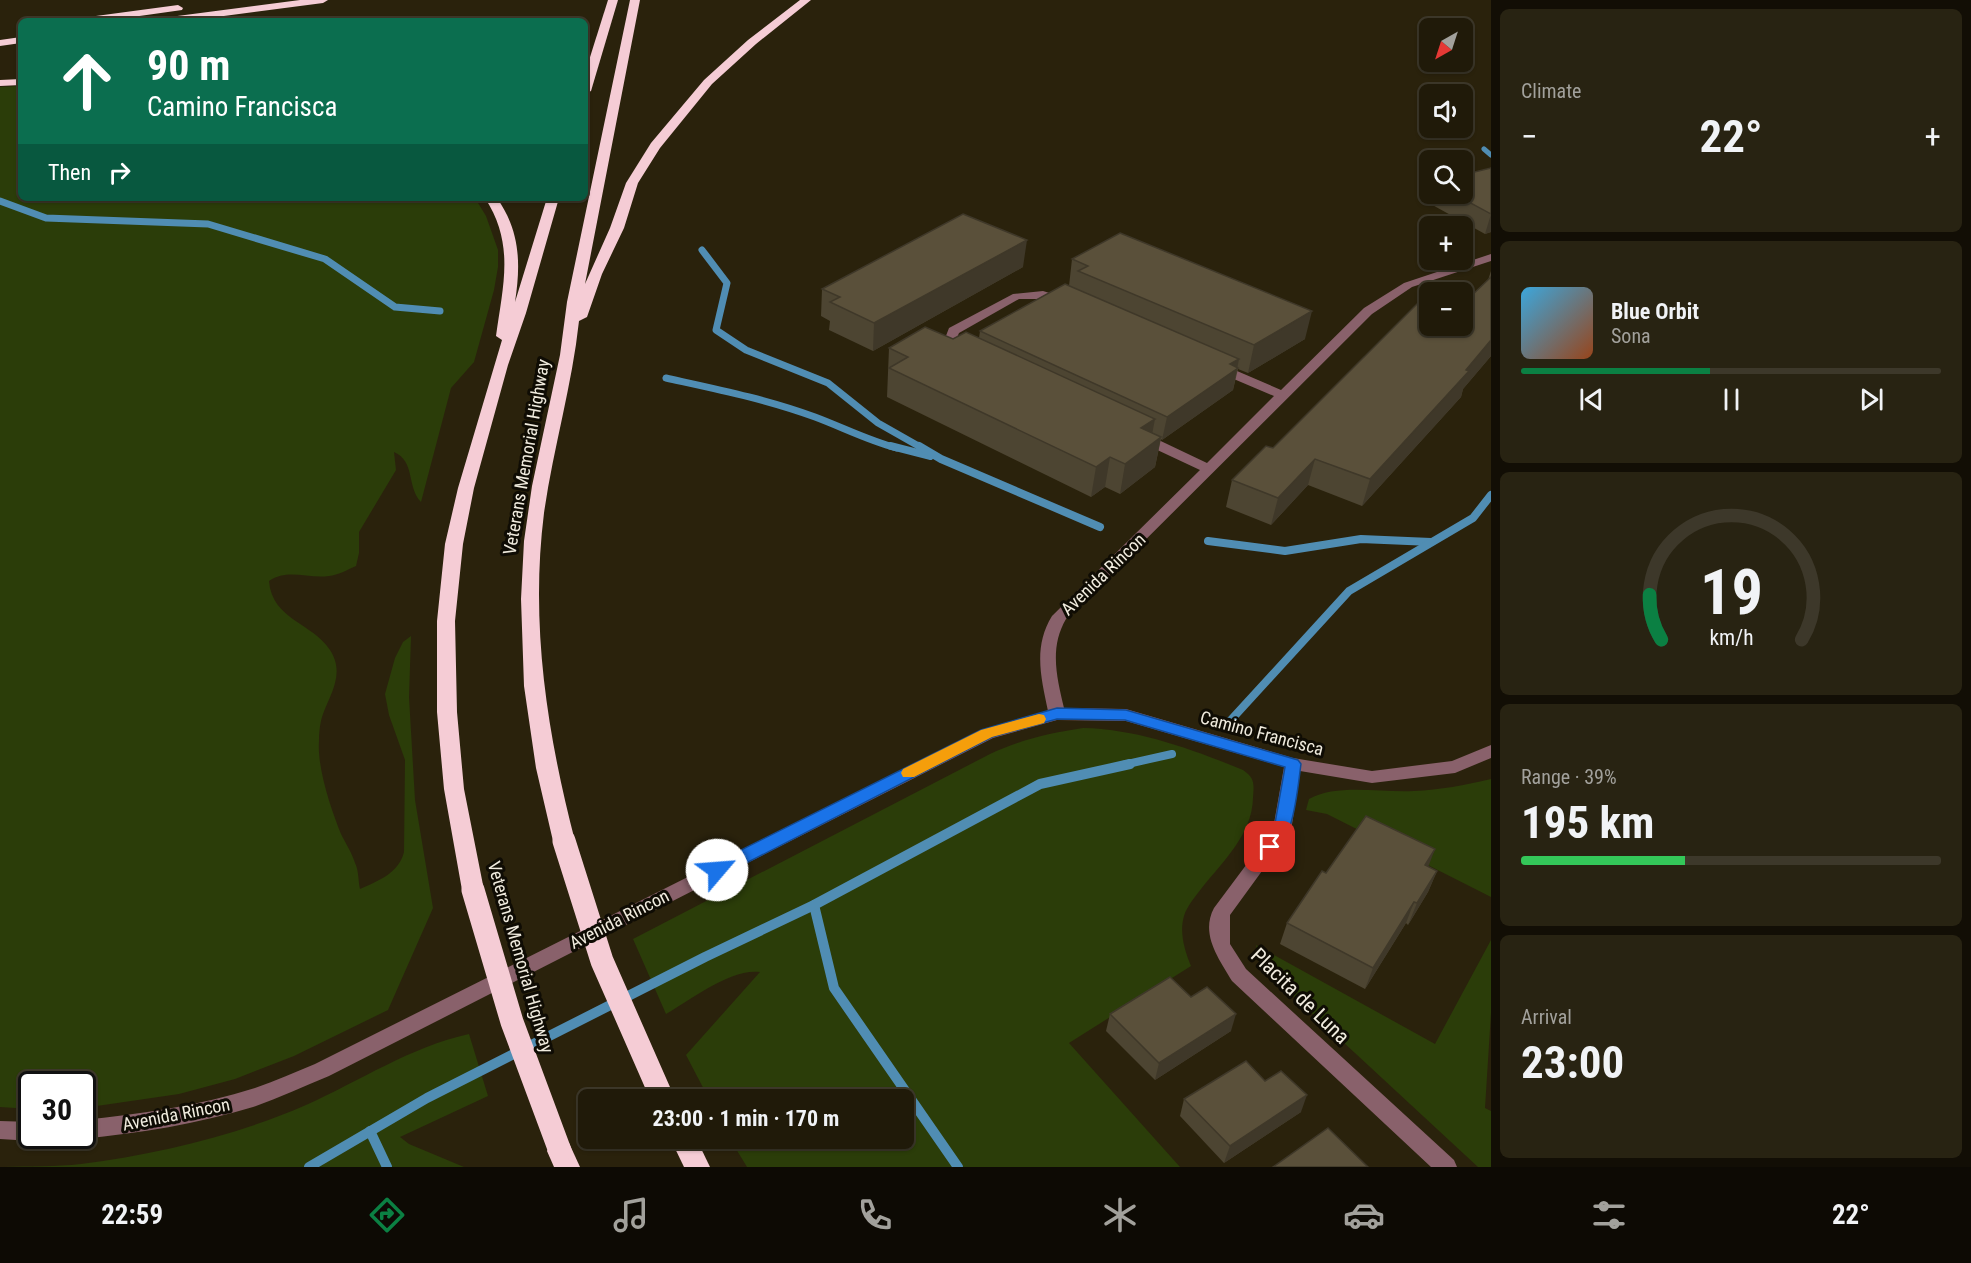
<!DOCTYPE html>
<html lang="en">
<head>
<meta charset="utf-8">
<style>
	body { margin:0; font-family:"Roboto Condensed",sans-serif; background:#282312; color:#f1f3f6; height:100vh; display:flex; flex-direction:column; font-size:22px; white-space:nowrap }
	* { box-sizing:border-box; margin:0 }
	p { font-size:20px; color:#a2a19c }
	.icon { flex:none; width:33px; height:33px; fill:none; stroke:currentColor; stroke-width:2; stroke-linecap:round; stroke-linejoin:round }
	.map { position:relative; flex:1; overflow:hidden }
	.details { display:flex; flex-direction:column; gap:9px; padding:9px; background:#120e05; width:480px }
	.details>* { flex:none }
	.banner { position:absolute; left:18px; top:18px; width:570px; height:183px; border-radius:9px; box-shadow:0 2px 4px #0004,0 0 0 2px #3d382a; background:#0b6e4f; color:#fff; overflow:hidden }
	.needle { width:39px; rotate:219deg }
	.tools { position:absolute; left:1419px; top:18px; display:grid; gap:12px }
	.tools a { display:grid; place-items:center; width:54px; height:54px; border-radius:9px; background:#201a09; box-shadow:0 2px 4px #0004,0 0 0 2px #3d382a; font-size:30px }
	.speed { position:absolute; left:18px; top:1071px; display:flex; gap:12px; font-size:30px; font-weight:700; text-align:center }
	.speed>* { display:grid; place-content:center; width:78px; height:78px; border-radius:50%; background:#201a09; box-shadow:0 2px 4px #0004,0 0 0 2px #3d382a; line-height:1 }
	.speed .limit { border:3px solid #111; border-radius:9px; background:#fff; color:#111 }
	.pin { position:absolute; display:grid; place-items:center; width:51px; height:51px; color:#fff; margin:-26px; border-radius:12px; box-shadow:0 3px 9px #0006 }
	.me { position:absolute; width:66px; margin:-33px; rotate:63deg; stroke-linejoin:round; filter:drop-shadow(0 0 4px #0008) }
	.turn { display:flex; align-items:center; gap:21px; height:126px; padding:0 30px; font-size:27px }
	.turn .icon { width:78px; height:78px; stroke-width:2.5 }
	.turn b { display:block; font-size:42px; line-height:51px }
	.then { display:flex; align-items:center; height:57px; padding:0 30px; background:#0003; gap:12px; font-size:22px }
	.big { font-size:45px; font-weight:700; line-height:1.1 }
	.details .card { flex:1; display:flex; flex-direction:column; justify-content:center; gap:9px; min-width:0; padding:0 21px; border-radius:9px; background:#282312 }
	.details .dial { align-items:center; gap:0 }
	.dial svg { height:156px; overflow:visible; fill:none; stroke:#3d382a; stroke-width:7; stroke-linecap:round; text-anchor:middle }
	.dial text { fill:#f1f3f6; stroke:none }
	.song { display:flex; align-items:center; gap:18px }
	.cover { width:72px; height:72px; border-radius:9px; background:linear-gradient(135deg,hsl(200 70% 55%),hsl(20 70% 35%)) }
	.played { height:6px; border-radius:3px; background:linear-gradient(90deg,#0b8043 45%,#3d382a 45%) }
	.keys { display:flex; justify-content:space-around; direction:ltr }
	.heat { display:flex; justify-content:space-between; align-items:center; font-size:33px; direction:ltr }
	.charge { height:9px; border-radius:4px; background:linear-gradient(90deg,#34c759 39%,#3d382a 0) }
	.trip { position:absolute; left:578px; top:1089px; width:336px; height:60px; border-radius:9px; background:#201a09; box-shadow:0 2px 4px #0004,0 0 0 2px #3d382a; font-weight:700; line-height:60px; text-align:center }
	.menu { display:flex; height:96px; justify-content:space-around; align-items:center; background:#0d0a04; color:#a2a19c }
	.menu .icon { width:42px; height:42px }
	.menu .current { color:#0b8043 }
	.menu b { font-size:27px; color:#f1f3f6 }
	main { display:flex; flex:1; min-height:0 }
	.map>svg:first-child { display:block }
	.green { fill:#2b3d09 }
	.lines { fill:none; stroke-linecap:round; stroke-linejoin:round }
	.stream-far3 { stroke:#508db3; stroke-width:5 }
	.stream-far2 { stroke:#508db3; stroke-width:7 }
	.stream-far1 { stroke:#508db3; stroke-width:8 }
	.stream { stroke:#508db3; stroke-width:10 }
	.street { fill:#89616b; fill-rule:evenodd }
	.highway { fill:#f5ccd5; fill-rule:evenodd }
	.highway-bridge { stroke:#f5ccd5; stroke-width:23 }
	.wall { fill:#4d4532 }
	.shaded-wall { fill:#3f3829 }
	.building { fill:#5a503a; stroke:#3f3829; stroke-width:1.5 }
	.route { fill:#1a73e8; stroke:#114b97; stroke-width:1.5 }
	.slow { fill:#f59e0b }
	.labels { text-anchor:middle; dominant-baseline:central; stroke-width:6; stroke-linejoin:round; paint-order:stroke }
	.street-label { font-size:18px; fill:#f0ebde; stroke:#0f0c04 }
	.near-street-label { font-size:21px; fill:#f0ebde; stroke:#0f0c04 }
</style>
</head>
<body>
<main>
<div class="map">
<svg width="1491" height="1167" viewBox="0 0 1491 1167">
	<rect width="100%" height="100%" fill="#2a220c"/>
	<g class="green">
		<path d="M21 86V198H475L486 216 498 250V267L494 290 474 362 451 388 421 502C406 486 416 462 394 452L396 470 359 532V553L356 566C347 570 338 575 329 576 308 579 288 568 269 581 272 620 313 623 330 650 345 673 331 693 323 714 320 722 319 733 319 741 317 768 331 809 341 834 346 844 352 853 355 863 359 871 358 881 360 889 378 881 399 873 404 852L405 760 389 715 385 694 395 658 403 642 411 636 409 697 415 800 433 908 388 1010 294 1056 235 1079 179 1094 83 1108 82 1084H32L31 1109 0 1107V87Z"/>
		<path d="M1083 728C1137 729 1192 749 1243 770 1255 778 1254 784 1253 798 1252 835 1223 861 1201 889 1195 897 1187 906 1184 916 1179 933 1185 951 1191 966L1069 1043 1180 1167H747L730 1139 903 1138V1100L709 1099 686 1055 760 972C731 968 690 1000 666 1014L633 939 990 754C1020 740 1049 733 1083 728Z"/>
		<path d="M1491 779V897L1327 814 1306 810 1309 799C1337 783 1382 793 1414 791 1440 790 1465 785 1491 779Z"/>
		<path d="M1491 940V1013L1485 1108 1491 1111V1167H1478L1274 978C1264 967 1258 960 1256 945L1435 1044Z"/>
		<path d="M469 1034 488 1096 400 1137 409 1144 464 1167H3C29 1166 56 1167 81 1164 157 1154 235 1136 306 1105 360 1081 410 1047 469 1034Z"/>
	</g>
	<g class="lines">
		<path class="stream-far3" d="M1484 149 1491 155"/>
		<g class="stream-far2">
			<path d="M0 201 46 218 208 224 325 259 395 307 440 311"/>
			<path d="M702 250 727 283 716 330 746 350 828 383 878 423 922 448"/>
			<path d="M666 378C716 389 766 399 815 417 842 427 869 441 897 448"/>
		</g>
		<g class="stream-far1">
			<path d="M891 446 930 456"/>
			<path d="M919 446 941 459 1100 527"/>
			<path d="M1208 541 1285 551 1361 539 1431 542"/>
			<path d="M1230 721 1349 591 1473 518 1491 495"/>
			<path d="M1123 765 1172 754"/>
		</g>
		<g class="stream">
			<path d="M814 905 834 988 958 1167"/>
			<path d="M370 1131 387 1167"/>
			<path d="M309 1167 427 1098 705 957 814 905 1040 784 1130 764"/>
		</g>
		<g class="street">
			<path d="M1491 254V261L1412 287 1372 314 1066 619C1049 648 1057 678 1064 708L1126 709 1293 758 1372 771 1452 761 1491 745V758L1455 773 1372 783 1300 771 1291 831 1230 915V944L1246 969 1454 1160 1457 1167H1431L1232 981C1219 959 1200 934 1214 908L1273 829 1284 767 1126 721 1057 720 993 738 329 1076C304 1086 279 1098 253 1107 197 1124 140 1133 82 1139L74 1137 82 1136V1120C140 1114 199 1106 255 1088 275 1081 295 1072 315 1064L981 730 1048 711C1041 677 1033 647 1052 616L1200 470 1136 440 1134 437 1136 434H1146L1207 463 1274 396 1215 371 1213 368 1215 365H1223L1281 390 1364 308 1404 283Z"/>
			<path d="M1043 291 1069 299 1071 301 1065 305 1043 299H1019L959 333 956 340 968 352 966 355H958L944 341 949 328 1013 294Z"/>
			<path d="M0 1121 32 1122V1136H41L40 1139 32 1141 0 1139Z"/>
		</g>
		<g class="highway">
			<path d="M300 0H328L323 3 186 21H157L162 18Z"/>
			<path d="M608 0H618L591 91 585 94V73Z"/>
			<path d="M630 0H640L585 284 610 228 626 183 651 143 704 80 748 40 800 0H811L756 44 712 84 660 148 638 183 624 228 602 274 587 317 579 321C572 386 553 449 544 513 530 624 547 733 575 841L572 847 564 849 556 847 553 841 536 768 524 686 521 599 524 541 532 486 560 355 567 302Z"/>
			<path d="M178 5 183 8 182 10 104 21H76L81 18Z"/>
			<path d="M21 37V43L0 46V40Z"/>
			<path d="M21 79V85L0 86V80Z"/>
			<path d="M485 198H497C520 231 521 263 515 302L547 198H559L526 313 508 365 474 488 463 544 455 621 457 712 464 789 484 890 481 896 473 899 465 896 462 890 444 789 437 712V621L445 544 458 488 502 340 496 336C503 285 515 244 485 198Z"/>
			<path d="M670 1138H696L710 1167H684Z"/>
			<path d="M560 1139 569 1143 580 1167H554L547 1151 551 1143Z"/>
		</g>
		<g class="highway-bridge">
			<path d="M564 841 602 961 660 1093"/>
			<path d="M473 890 512 1022 560 1151"/>
		</g>
	</g>
	<g class="wall">
		<path d="M1491 168V232L1485 234 1427 202 1430 193 1462 194Z"/>
		<path d="M1072 259 1305 339 1248 373 1238 369 1233 390 1162 440 1161 439 1155 467 1120 494 1105 487 1091 497 887 397 889 348 953 339 979 338 980 331 1069 286Z"/>
		<path d="M1023 267 873 351 829 330 830 321 821 316 822 289Z"/>
		<path d="M1491 271V356L1463 389 1461 397 1362 506 1308 485 1271 525 1226 507 1232 480 1469 298 1488 280Z"/>
		<path d="M1428 867 1437 871 1428 892 1408 925 1406 923 1365 989 1280 944 1287 923 1326 873Z"/>
		<path d="M1191 997 1231 1031 1155 1080 1106 1031 1110 1014Z"/>
		<path d="M1265 1081 1301 1112 1224 1163 1180 1116 1184 1099Z"/>
	</g>
	<g class="shaded-wall">
		<path d="M1491 214V232L1485 234Z"/>
		<path d="M1027 240 1023 267 873 351 874 323Z"/>
		<path d="M1312 311 1305 339 1248 373 1254 345Z"/>
		<path d="M1491 340V356L1463 389 1461 397 1362 506 1370 479Z"/>
		<path d="M1239 359 1233 390 1162 440 1167 417 1230 364Z"/>
		<path d="M1155 419 1150 445 1161 437 1155 467 1120 494 1125 464 1141 428Z"/>
		<path d="M1110 457 1105 487 1091 497 1096 467Z"/>
		<path d="M1315 459 1308 485 1271 525 1278 498Z"/>
		<path d="M1435 849 1427 870 1425 865Z"/>
		<path d="M1437 871 1428 892 1408 925 1417 903Z"/>
		<path d="M1414 902 1406 923 1365 989 1373 968Z"/>
		<path d="M1236 1014 1231 1031 1155 1080 1159 1063Z"/>
		<path d="M1307 1095 1301 1112 1224 1163 1230 1146Z"/>
	</g>
	<g class="building">
		<path d="M1491 168V214L1454 194H1462V175Z"/>
		<path d="M963 214 1027 240 874 323 830 302 840 297 822 289Z"/>
		<path d="M1120 233 1312 311 1254 345 1078 271 1088 266 1072 259Z"/>
		<path d="M1491 277V340L1466 370 1469 371 1370 479 1315 459 1278 498 1232 480 1266 446 1273 448 1434 287 1452 292H1430V326H1462V296L1469 298Z"/>
		<path d="M1065 284 1239 359 1230 364 1238 368 1167 417 980 331Z"/>
		<path d="M925 327 953 339 966 332 1155 419 1141 428 1161 437 1125 464 1110 457 1096 467 889 368 908 357 889 348Z"/>
		<path d="M1366 816 1435 849 1425 865 1437 871 1417 903 1414 902 1373 968 1287 923 1322 871 1326 873Z"/>
		<path d="M1170 977 1191 997 1207 987 1236 1014 1159 1063 1110 1014Z"/>
		<path d="M1246 1061 1265 1081 1281 1071 1307 1095 1230 1146 1184 1099Z"/>
		<path d="M1328 1128 1368 1167H1273Z"/>
	</g>
	<path class="route" d="M1057 708 1126 710 1298 760 1301 764C1298 783 1293 861 1264 851L1262 847 1274 829 1285 767 1125 720 1057 719 992 737 723 875 717 876 711 875 709 870 711 865 981 730Z"/>
	<path class="slow" d="M1039 714 1044 715 1046 719 1044 723 992 737 914 777H903L901 773 903 769 981 730Z"/>
	<g class="labels">
		<g class="street-label">
			<text transform="translate(526 457) rotate(-80)">Veterans Memorial Highway</text>
			<text transform="translate(1103 574) rotate(-44)">Avenida Rincon</text>
			<text transform="translate(1262 733) rotate(15)">Camino Francisca</text>
			<text transform="translate(619 919) rotate(-27)">Avenida Rincon</text>
			<text transform="translate(521 957) rotate(74)">Veterans Memorial Highway</text>
			<text transform="translate(176 1114) rotate(-11)">Avenida Rincon</text>
		</g>
		<g class="near-street-label">
			<text transform="translate(1300 996) rotate(44)">Placita de Luna</text>
		</g>
	</g>
</svg>
<div class="tools">
<a><svg class="needle" viewBox="-14 -14 28 28"><path d="M0-13l5 13h-10z" fill="#e53935"/><path d="M0 13l5-13h-10z" fill="#a2a19c"/></svg></a>
<a><svg class="icon" aria-label="sound" viewBox="0 0 24 24"><path d="M4 9h4l5-4v14l-5-4H4zM17 9q2 3 0 6"/></svg></a>
<a><svg class="icon" aria-label="search" viewBox="0 0 24 24"><circle cx="10" cy="10" r="6"/><path d="M15 15l6 6"/></svg></a>
<a>+</a>
<a>−</a>
</div>
<div class="speed"><div class="limit">30</div></div>
<div class="pin" style="left:1270px;top:847px;background:#d93025"><svg class="icon" aria-label="arrive" viewBox="0 0 24 24"><path d="M6 21V4h12l-3 4 3 4H6"/></svg></div>
<svg class="me" style="left:717px;top:870px" viewBox="-20 -20 40 40"><circle r="19" fill="#fff"/><path d="M0-13L10 11 0 6-10 11z" fill="#1a73e8"/></svg>
<div class="trip">23:00 · 1 min · 170 m</div>
<div class="banner">
<div class="turn"><svg class="icon" aria-label="ahead" viewBox="0 0 24 24"><path d="M12 20V5M6 11l6-6 6 6"/></svg><div><b>90 m</b>Camino Francisca</div></div>
<div class="then">Then<svg class="icon" aria-label="right" viewBox="0 0 24 24"><path d="M7 20v-9h11M14 6l5 5-5 5"/></svg></div>
</div>
</div>
<section class="details">
<div class="card"><p>Climate</p>
<div class="heat"><a>−</a><b class="big">22°</b><a>+</a></div>
</div>
<div class="card">
<div class="song"><i class="cover"></i><div><b>Blue Orbit</b><p>Sona</p></div></div>
<div class="played"></div>
<div class="keys"><svg class="icon" aria-label="previous" viewBox="0 0 24 24"><path d="M18 5L8 12l10 7zM5 5v14"/></svg><svg class="icon" aria-label="pause" viewBox="0 0 24 24"><path d="M8 5v14M16 5v14"/></svg><svg class="icon" aria-label="next" viewBox="0 0 24 24"><path d="M6 5l10 7-10 7zM19 5v14"/></svg></div>
</div>
<div class="card dial"><svg viewBox="0 0 100 80">
<path d="M14 69A42 42 0 1 1 86 69"/>
<path d="M14 69A42 42 0 0 1 8 46" stroke="#0b8043"/>
<text x="50" y="56" font-size="32" font-weight="700">19</text>
<text x="50" y="72" font-size="11">km/h</text>
</svg></div>
<div class="card"><p>Range · 39%</p><b class="big">195 km</b><div class="charge"></div></div>
<div class="card"><p>Arrival</p><b class="big">23:00</b></div>
</section>
</main>
<nav class="menu">
<b>22:59</b>
<svg class="icon current" aria-label="directions" viewBox="0 0 24 24"><path d="M12 3l9 9-9 9-9-9zM9 14v-3h6M13 9l2 2-2 2"/></svg>
<svg class="icon" aria-label="music" viewBox="0 0 24 24"><path d="M9 18V5l10-2v13"/><circle cx="6" cy="18" r="3"/><circle cx="16" cy="16" r="3"/></svg>
<svg class="icon" aria-label="phone" viewBox="0 0 24 24"><path d="M5 4h4l2 5-3 2q2 4 5 5l2-3 5 2v4C11 20 4 13 5 4z"/></svg>
<svg class="icon" aria-label="climate" viewBox="0 0 24 24"><path d="M12 3v18M4 7l16 10M4 17L20 7"/></svg>
<svg class="icon" aria-label="car" viewBox="0 0 24 24"><path d="M5 17H2v-5l4-1 3-4h7l3 4 3 1v5h-3M9 17h6M6 11h13"/><circle cx="7" cy="17" r="2"/><circle cx="17" cy="17" r="2"/></svg>
<svg class="icon" aria-label="filters" viewBox="0 0 24 24"><path d="M4 7h16M4 17h16"/><circle cx="9" cy="7" r="2"/><circle cx="15" cy="17" r="2"/></svg>
<b>22°</b>
</nav>
</body>
</html>
